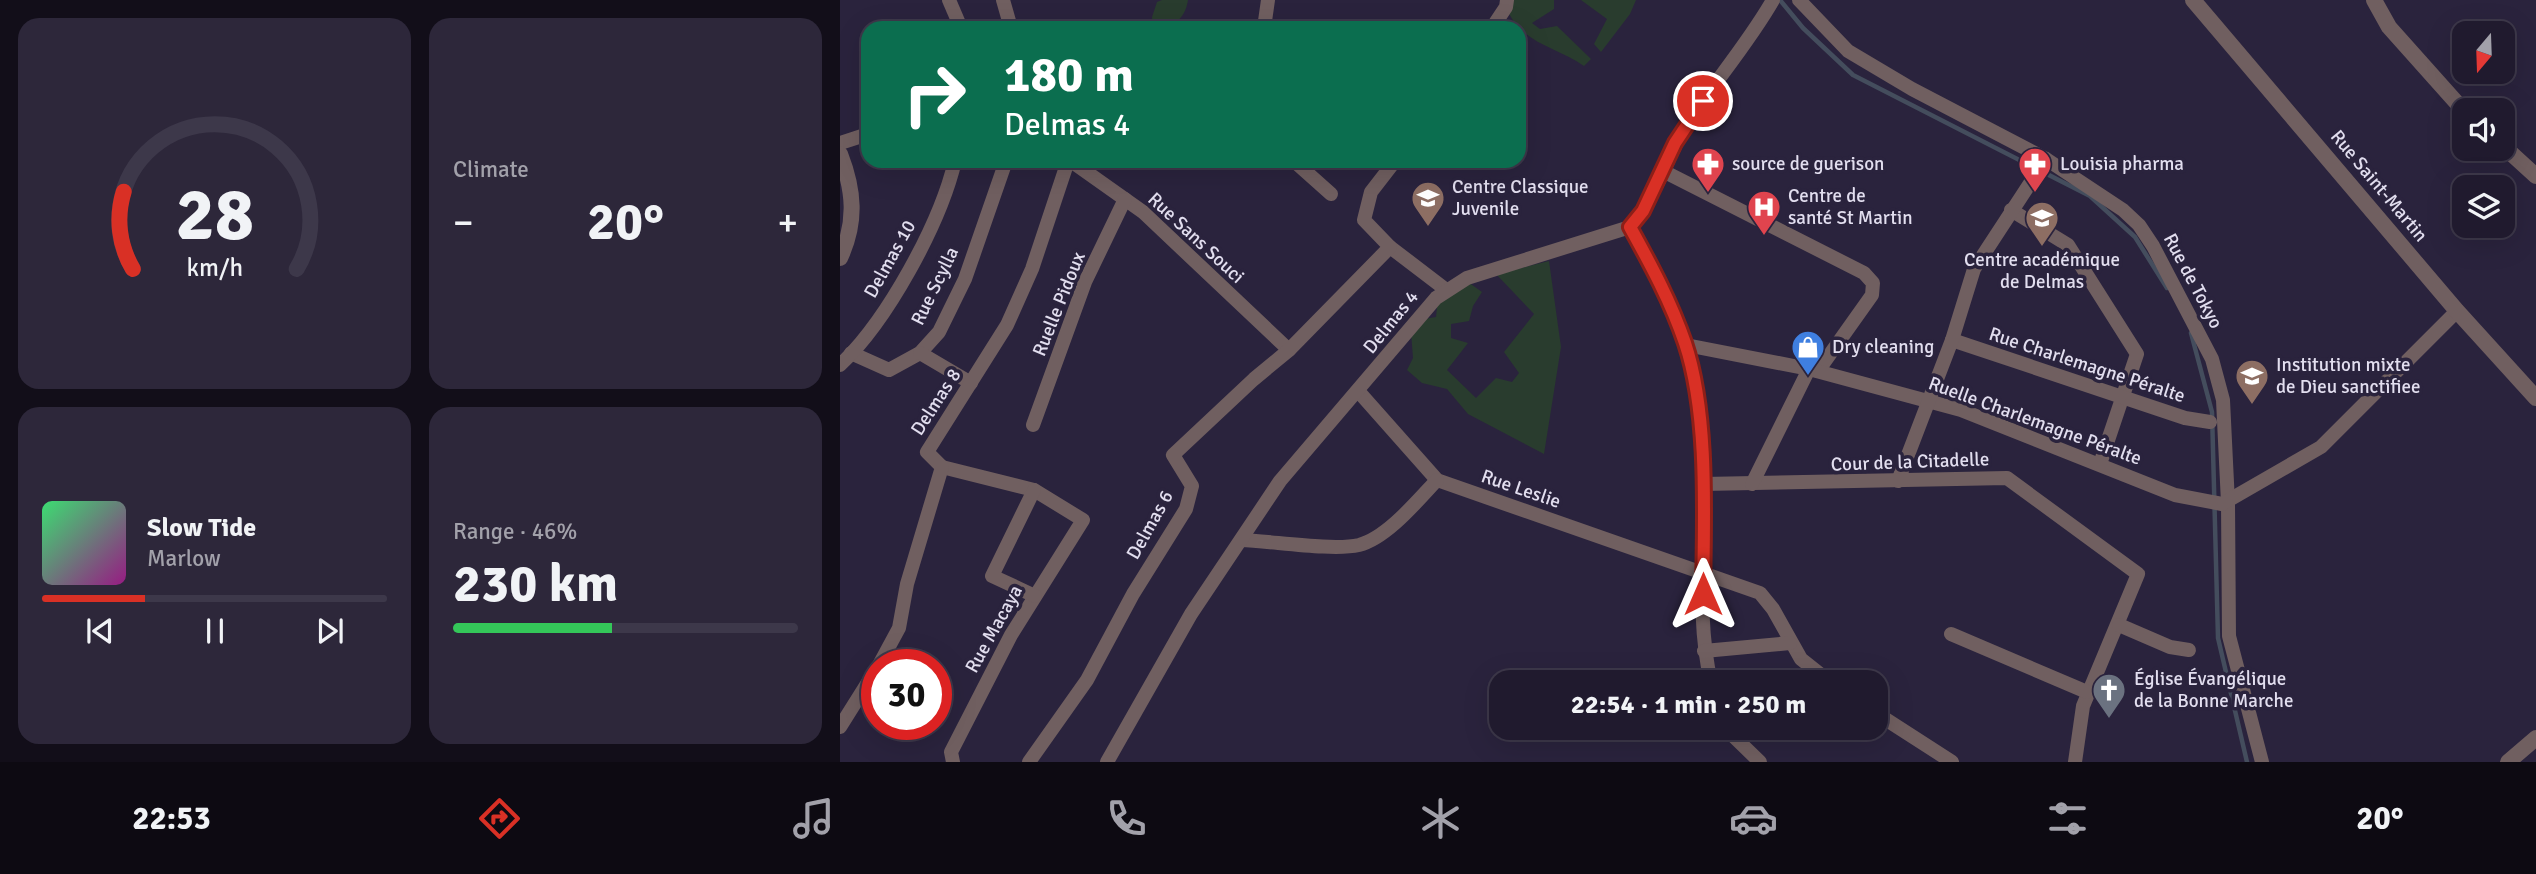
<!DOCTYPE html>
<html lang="en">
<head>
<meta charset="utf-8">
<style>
	body { margin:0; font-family:Signika,sans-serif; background:#2d273a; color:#f1f3f6; height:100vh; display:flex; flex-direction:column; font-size:26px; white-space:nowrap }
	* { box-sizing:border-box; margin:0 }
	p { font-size:23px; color:#a2a1aa }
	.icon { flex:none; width:38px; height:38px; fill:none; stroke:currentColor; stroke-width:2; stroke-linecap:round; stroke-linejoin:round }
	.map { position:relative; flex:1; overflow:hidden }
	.drawer { display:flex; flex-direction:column; gap:18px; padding:18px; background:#120e19; width:840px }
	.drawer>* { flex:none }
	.guide { position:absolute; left:21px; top:21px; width:665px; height:147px; border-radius:21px; box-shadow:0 7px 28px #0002,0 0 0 2px #3d384a; background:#0b6e4f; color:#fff; overflow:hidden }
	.needle { width:46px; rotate:199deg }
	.tools { position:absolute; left:1612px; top:21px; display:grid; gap:14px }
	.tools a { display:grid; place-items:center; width:63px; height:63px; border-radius:14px; background:#201a2e; box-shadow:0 7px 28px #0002,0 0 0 2px #3d384a; font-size:35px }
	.speed { position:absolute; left:21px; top:649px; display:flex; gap:14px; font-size:35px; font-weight:700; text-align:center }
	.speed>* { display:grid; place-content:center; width:91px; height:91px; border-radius:50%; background:#201a2e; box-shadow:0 7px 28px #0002,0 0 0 2px #3d384a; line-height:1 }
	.speed .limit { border:10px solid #d22; background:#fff; color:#111 }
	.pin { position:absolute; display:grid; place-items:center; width:60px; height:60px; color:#fff; margin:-30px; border:4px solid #fff; border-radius:50%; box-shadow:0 2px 7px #0007 }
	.me { position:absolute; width:77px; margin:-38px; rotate:0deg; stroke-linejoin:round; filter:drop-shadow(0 0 5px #0008) }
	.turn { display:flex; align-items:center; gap:24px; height:147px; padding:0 28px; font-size:32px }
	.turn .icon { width:91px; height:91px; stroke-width:2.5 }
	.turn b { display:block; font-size:49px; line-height:60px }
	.big { font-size:52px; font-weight:700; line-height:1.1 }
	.drawer .card { flex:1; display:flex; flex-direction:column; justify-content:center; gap:10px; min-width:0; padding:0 24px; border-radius:21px; background:#2d273a }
	.drawer .dial { align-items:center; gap:0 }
	.dial svg { height:182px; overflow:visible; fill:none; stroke:#3d384a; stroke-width:7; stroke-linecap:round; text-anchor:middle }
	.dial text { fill:#f1f3f6; stroke:none }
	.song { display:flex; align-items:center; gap:21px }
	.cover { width:84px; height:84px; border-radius:10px; background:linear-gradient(135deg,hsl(140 70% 55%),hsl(310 70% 35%)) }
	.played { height:7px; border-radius:4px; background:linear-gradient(90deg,#d93025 30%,#3d384a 30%) }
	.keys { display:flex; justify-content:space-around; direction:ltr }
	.heat { display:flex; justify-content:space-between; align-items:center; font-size:38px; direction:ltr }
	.charge { height:10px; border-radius:5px; background:linear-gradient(90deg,#34c759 46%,#3d384a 0) }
	.drawer .tiles { flex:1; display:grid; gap:18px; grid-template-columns:repeat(2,1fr) }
	.trip { position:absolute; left:649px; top:670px; width:399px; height:70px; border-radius:21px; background:#201a2e; box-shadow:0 7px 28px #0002,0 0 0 2px #3d384a; font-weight:700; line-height:70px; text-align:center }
	.dock { display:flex; height:112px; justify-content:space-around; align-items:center; background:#0d0a12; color:#a2a1aa }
	.dock .icon { width:49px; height:49px }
	.dock .current { color:#d93025 }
	.dock b { font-size:32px; color:#f1f3f6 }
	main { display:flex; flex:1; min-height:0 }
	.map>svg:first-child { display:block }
	.green { fill:#293c2e }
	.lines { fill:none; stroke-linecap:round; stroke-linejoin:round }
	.stream { stroke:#444d5d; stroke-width:4.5 }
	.minor { stroke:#705f60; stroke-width:14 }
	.tertiary { stroke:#705f60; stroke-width:16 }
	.route-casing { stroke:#8d1f18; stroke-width:18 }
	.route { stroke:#d93025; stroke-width:12 }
	.labels { text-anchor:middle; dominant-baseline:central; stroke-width:7; stroke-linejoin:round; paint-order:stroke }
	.poi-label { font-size:19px; fill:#e2deef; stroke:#2a233d; text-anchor:start }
	.street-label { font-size:19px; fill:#e2deef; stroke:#2a233d }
</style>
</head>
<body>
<main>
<section class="drawer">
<div class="tiles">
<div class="card dial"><svg viewBox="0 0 100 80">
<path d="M14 69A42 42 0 1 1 86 69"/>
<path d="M14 69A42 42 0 0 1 10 35" stroke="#d93025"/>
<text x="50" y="56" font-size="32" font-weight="700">28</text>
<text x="50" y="72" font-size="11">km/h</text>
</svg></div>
<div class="card"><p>Climate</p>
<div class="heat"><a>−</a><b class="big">20°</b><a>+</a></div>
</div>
<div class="card">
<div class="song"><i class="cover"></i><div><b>Slow Tide</b><p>Marlow</p></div></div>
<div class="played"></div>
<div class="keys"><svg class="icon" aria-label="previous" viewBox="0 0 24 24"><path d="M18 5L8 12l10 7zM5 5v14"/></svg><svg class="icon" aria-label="pause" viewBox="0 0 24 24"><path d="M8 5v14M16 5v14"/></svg><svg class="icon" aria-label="next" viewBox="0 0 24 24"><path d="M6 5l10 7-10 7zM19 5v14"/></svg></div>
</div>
<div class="card"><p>Range · 46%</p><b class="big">230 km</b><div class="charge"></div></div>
</div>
</section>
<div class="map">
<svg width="1696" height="762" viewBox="0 0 1696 762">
	<rect width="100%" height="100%" fill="#2a233d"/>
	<g class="green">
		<path d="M322 0H348C345 20 332 28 313 28L312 17 317 2Z"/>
		<path d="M674 0H714V9L692 23 700 29 717 26 751 59 744 66C715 46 681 44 666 7Z"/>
		<path d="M741 0H796L790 14 761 52 754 44 767 19Z"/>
		<path d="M709 261 721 347 704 454 628 414 607 389 582 383 567 370 573 358 571 332 584 319 596 317 598 298 628 282 642 292 633 306 629 321 611 324V338L628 343 607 370 636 398 656 378 672 382 679 373 664 352 694 314 656 274Z"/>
	</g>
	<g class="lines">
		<g class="stream">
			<path d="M940 0 963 28 1013 75 1250 196 1295 237 1327 288"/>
			<path d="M1351 333 1372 412 1378 638 1407 762"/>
		</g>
		<g class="minor">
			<path d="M109 0 121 28"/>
			<path d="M163 0 171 28"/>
			<path d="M959 0 1008 51 1072 89 1206 159 1283 210 1299 225 1313 246 1372 359 1383 400 1388 503 1389 636 1422 762"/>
			<path d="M424 28 428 0"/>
			<path d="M652 28 666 7 667 0"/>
			<path d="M0 143 28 134"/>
			<path d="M231 161 303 212 449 350"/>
			<path d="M454 161 491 194"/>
			<path d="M821 170 1024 273 1033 283 1032 295 978 371"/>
			<path d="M1171 210 1228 245 1297 354 1260 464"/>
			<path d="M790 227C811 265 831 301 845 342 860 386 862 439 863 485 865 551 856 618 871 682"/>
			<path d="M550 247 605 289"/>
			<path d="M1112 340 1345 418 1370 422"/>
			<path d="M846 345 969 369 1121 410 1335 495 1382 504 1481 447 1617 311"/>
			<path d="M11 353 49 370 80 353 99 332 125 279 166 161"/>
			<path d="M80 353 131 383"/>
			<path d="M0 365C47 321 100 224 115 161"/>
			<path d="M519 392 597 480 920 593 933 609 961 659 990 682"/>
			<path d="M193 425 245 282 285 199"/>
			<path d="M102 467 194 490 243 520 171 635 111 752 113 762"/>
			<path d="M1058 481 1112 340 1134 269 1206 159"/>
			<path d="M863 484 1167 478 1298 574 1243 706 1235 762"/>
			<path d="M912 484 969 369"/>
			<path d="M194 490 152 576 195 596"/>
			<path d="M401 540C432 541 492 551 519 545 547 538 578 500 597 480"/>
			<path d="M1279 625 1330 647 1349 650"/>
			<path d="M1111 634 1247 692"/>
			<path d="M864 651 950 643"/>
			<path d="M39 665 59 628 67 584 102 467 87 452 167 325 192 269 228 161"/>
			<path d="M1036 713 1112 762"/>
			<path d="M0 727 37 668"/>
			<path d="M885 728 920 762"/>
			<path d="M189 762 247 680 293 594 346 509 352 486 333 455 414 379 449 350 550 247 524 220 531 192 555 161"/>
			<path d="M267 762 351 614 440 481 596 298 627 278 790 227C815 201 829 151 850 119 877 79 909 42 933 0"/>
		</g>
		<g class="tertiary">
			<path d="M1353 0 1617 311 1696 398"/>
			<path d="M1534 0 1549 27 1624 111"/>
			<path d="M1662 145 1696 176"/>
			<path d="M0 154C14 190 17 222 0 258"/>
			<path d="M1668 762 1696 738"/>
		</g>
	</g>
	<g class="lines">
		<defs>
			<path id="route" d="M863 101 835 143 803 211 790 227C811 265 831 302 845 343 869 415 864 518 863 594"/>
		</defs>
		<use href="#route" class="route-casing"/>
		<use href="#route" class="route"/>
	</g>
	<defs>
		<symbol id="pharmacy-pin" viewBox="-11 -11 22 30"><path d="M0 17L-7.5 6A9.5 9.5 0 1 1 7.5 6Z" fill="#e0444e" stroke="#2a233d"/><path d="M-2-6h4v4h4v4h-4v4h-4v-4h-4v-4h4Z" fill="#fff"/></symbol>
		<symbol id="school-pin" viewBox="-11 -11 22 30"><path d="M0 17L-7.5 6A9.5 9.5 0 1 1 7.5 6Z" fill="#8d6e63" stroke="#2a233d"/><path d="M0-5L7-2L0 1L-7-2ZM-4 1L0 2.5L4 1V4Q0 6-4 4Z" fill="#fff"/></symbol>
		<symbol id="hospital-pin" viewBox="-11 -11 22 30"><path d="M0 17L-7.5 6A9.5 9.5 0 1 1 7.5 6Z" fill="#e0444e" stroke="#2a233d"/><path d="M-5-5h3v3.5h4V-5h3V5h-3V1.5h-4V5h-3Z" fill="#fff"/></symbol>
		<symbol id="shop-pin" viewBox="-11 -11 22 30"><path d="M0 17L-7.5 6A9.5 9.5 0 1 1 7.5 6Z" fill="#3f7fe0" stroke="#2a233d"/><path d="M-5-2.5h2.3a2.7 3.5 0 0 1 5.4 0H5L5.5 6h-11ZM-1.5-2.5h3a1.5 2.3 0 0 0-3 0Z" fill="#fff"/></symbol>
		<symbol id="church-pin" viewBox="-11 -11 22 30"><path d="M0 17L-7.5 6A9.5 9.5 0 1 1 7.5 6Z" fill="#6b7280" stroke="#2a233d"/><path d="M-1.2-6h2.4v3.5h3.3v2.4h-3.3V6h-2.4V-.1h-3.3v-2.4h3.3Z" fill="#fff"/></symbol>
	</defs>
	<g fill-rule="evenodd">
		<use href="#pharmacy-pin" x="849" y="145" width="38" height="52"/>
		<use href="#pharmacy-pin" x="1176" y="145" width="38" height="52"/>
		<use href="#school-pin" x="569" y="179" width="38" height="52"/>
		<use href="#hospital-pin" x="905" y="188" width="38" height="52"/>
		<use href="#school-pin" x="1183" y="199" width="38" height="52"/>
		<use href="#shop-pin" x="949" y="328" width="38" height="52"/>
		<use href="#school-pin" x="1393" y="357" width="38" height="52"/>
		<use href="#church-pin" x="1250" y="671" width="38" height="52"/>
	</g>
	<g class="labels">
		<g class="poi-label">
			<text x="892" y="164">source de guerison</text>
			<text x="1220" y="164">Louisia pharma</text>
			<text x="612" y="187">Centre Classique<tspan x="612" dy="22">Juvenile</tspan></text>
			<text x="948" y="196">Centre de<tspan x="948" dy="22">santé St Martin</tspan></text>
			<text x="1202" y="260" text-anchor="middle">Centre académique<tspan x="1202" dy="22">de Delmas</tspan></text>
			<text x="992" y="347">Dry cleaning</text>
			<text x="1436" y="365">Institution mixte<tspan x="1436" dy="22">de Dieu sanctifiee</tspan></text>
			<text x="1294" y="679">Église Évangélique<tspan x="1294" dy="22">de la Bonne Marche</tspan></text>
		</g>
		<g class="street-label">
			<text transform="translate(1539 186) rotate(50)">Rue Saint-Martin</text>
			<text transform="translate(356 238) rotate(43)">Rue Sans Souci</text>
			<text transform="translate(50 259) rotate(-61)">Delmas 10</text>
			<text transform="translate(1353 281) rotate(62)">Rue de Tokyo</text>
			<text transform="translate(95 286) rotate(-64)">Rue Scylla</text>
			<text transform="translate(219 304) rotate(-68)">Ruelle Pidoux</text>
			<text transform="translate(551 322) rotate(-51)">Delmas 4</text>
			<text transform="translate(1247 365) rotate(18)">Rue Charlemagne Péralte</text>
			<text transform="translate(96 402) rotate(-57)">Delmas 8</text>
			<text transform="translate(1195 421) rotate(20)">Ruelle Charlemagne Péralte</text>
			<text transform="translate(1070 462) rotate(-2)">Cour de la Citadelle</text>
			<text transform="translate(681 489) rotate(19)">Rue Leslie</text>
			<text transform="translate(310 525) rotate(-61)">Delmas 6</text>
			<text transform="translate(154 629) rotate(-61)">Rue Macaya</text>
		</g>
	</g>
</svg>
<div class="tools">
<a><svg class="needle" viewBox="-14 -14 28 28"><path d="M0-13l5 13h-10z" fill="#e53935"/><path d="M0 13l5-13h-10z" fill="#a2a1aa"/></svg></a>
<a><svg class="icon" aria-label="sound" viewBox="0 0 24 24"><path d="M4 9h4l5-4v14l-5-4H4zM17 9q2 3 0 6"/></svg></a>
<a><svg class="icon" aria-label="layers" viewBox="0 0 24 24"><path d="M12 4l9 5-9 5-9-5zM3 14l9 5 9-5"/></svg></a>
</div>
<div class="speed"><div class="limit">30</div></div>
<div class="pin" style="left:863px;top:101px;background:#d93025"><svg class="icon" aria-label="arrive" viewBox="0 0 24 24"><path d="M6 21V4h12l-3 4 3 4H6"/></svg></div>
<svg class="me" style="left:863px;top:594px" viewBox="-20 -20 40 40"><path d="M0-17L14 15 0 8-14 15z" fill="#d93025" stroke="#fff" stroke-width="4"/></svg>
<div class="trip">22:54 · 1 min · 250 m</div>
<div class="guide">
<div class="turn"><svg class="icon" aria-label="right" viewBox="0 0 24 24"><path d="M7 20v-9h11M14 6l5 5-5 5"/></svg><div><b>180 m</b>Delmas 4</div></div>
</div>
</div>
</main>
<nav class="dock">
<b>22:53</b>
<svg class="icon current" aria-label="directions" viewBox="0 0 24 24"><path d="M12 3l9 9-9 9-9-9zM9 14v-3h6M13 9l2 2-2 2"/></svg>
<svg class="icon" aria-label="music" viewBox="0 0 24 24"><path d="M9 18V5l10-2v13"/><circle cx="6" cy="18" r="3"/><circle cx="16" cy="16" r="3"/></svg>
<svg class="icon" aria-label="phone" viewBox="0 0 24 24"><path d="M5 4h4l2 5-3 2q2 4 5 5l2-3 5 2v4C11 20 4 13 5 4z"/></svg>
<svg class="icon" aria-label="climate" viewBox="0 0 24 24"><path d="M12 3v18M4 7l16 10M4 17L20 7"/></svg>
<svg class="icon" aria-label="car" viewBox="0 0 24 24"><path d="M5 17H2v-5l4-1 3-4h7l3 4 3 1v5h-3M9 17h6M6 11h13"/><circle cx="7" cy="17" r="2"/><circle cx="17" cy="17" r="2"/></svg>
<svg class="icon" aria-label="filters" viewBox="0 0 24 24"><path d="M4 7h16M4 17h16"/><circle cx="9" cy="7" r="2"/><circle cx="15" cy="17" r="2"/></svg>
<b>20°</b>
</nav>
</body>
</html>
